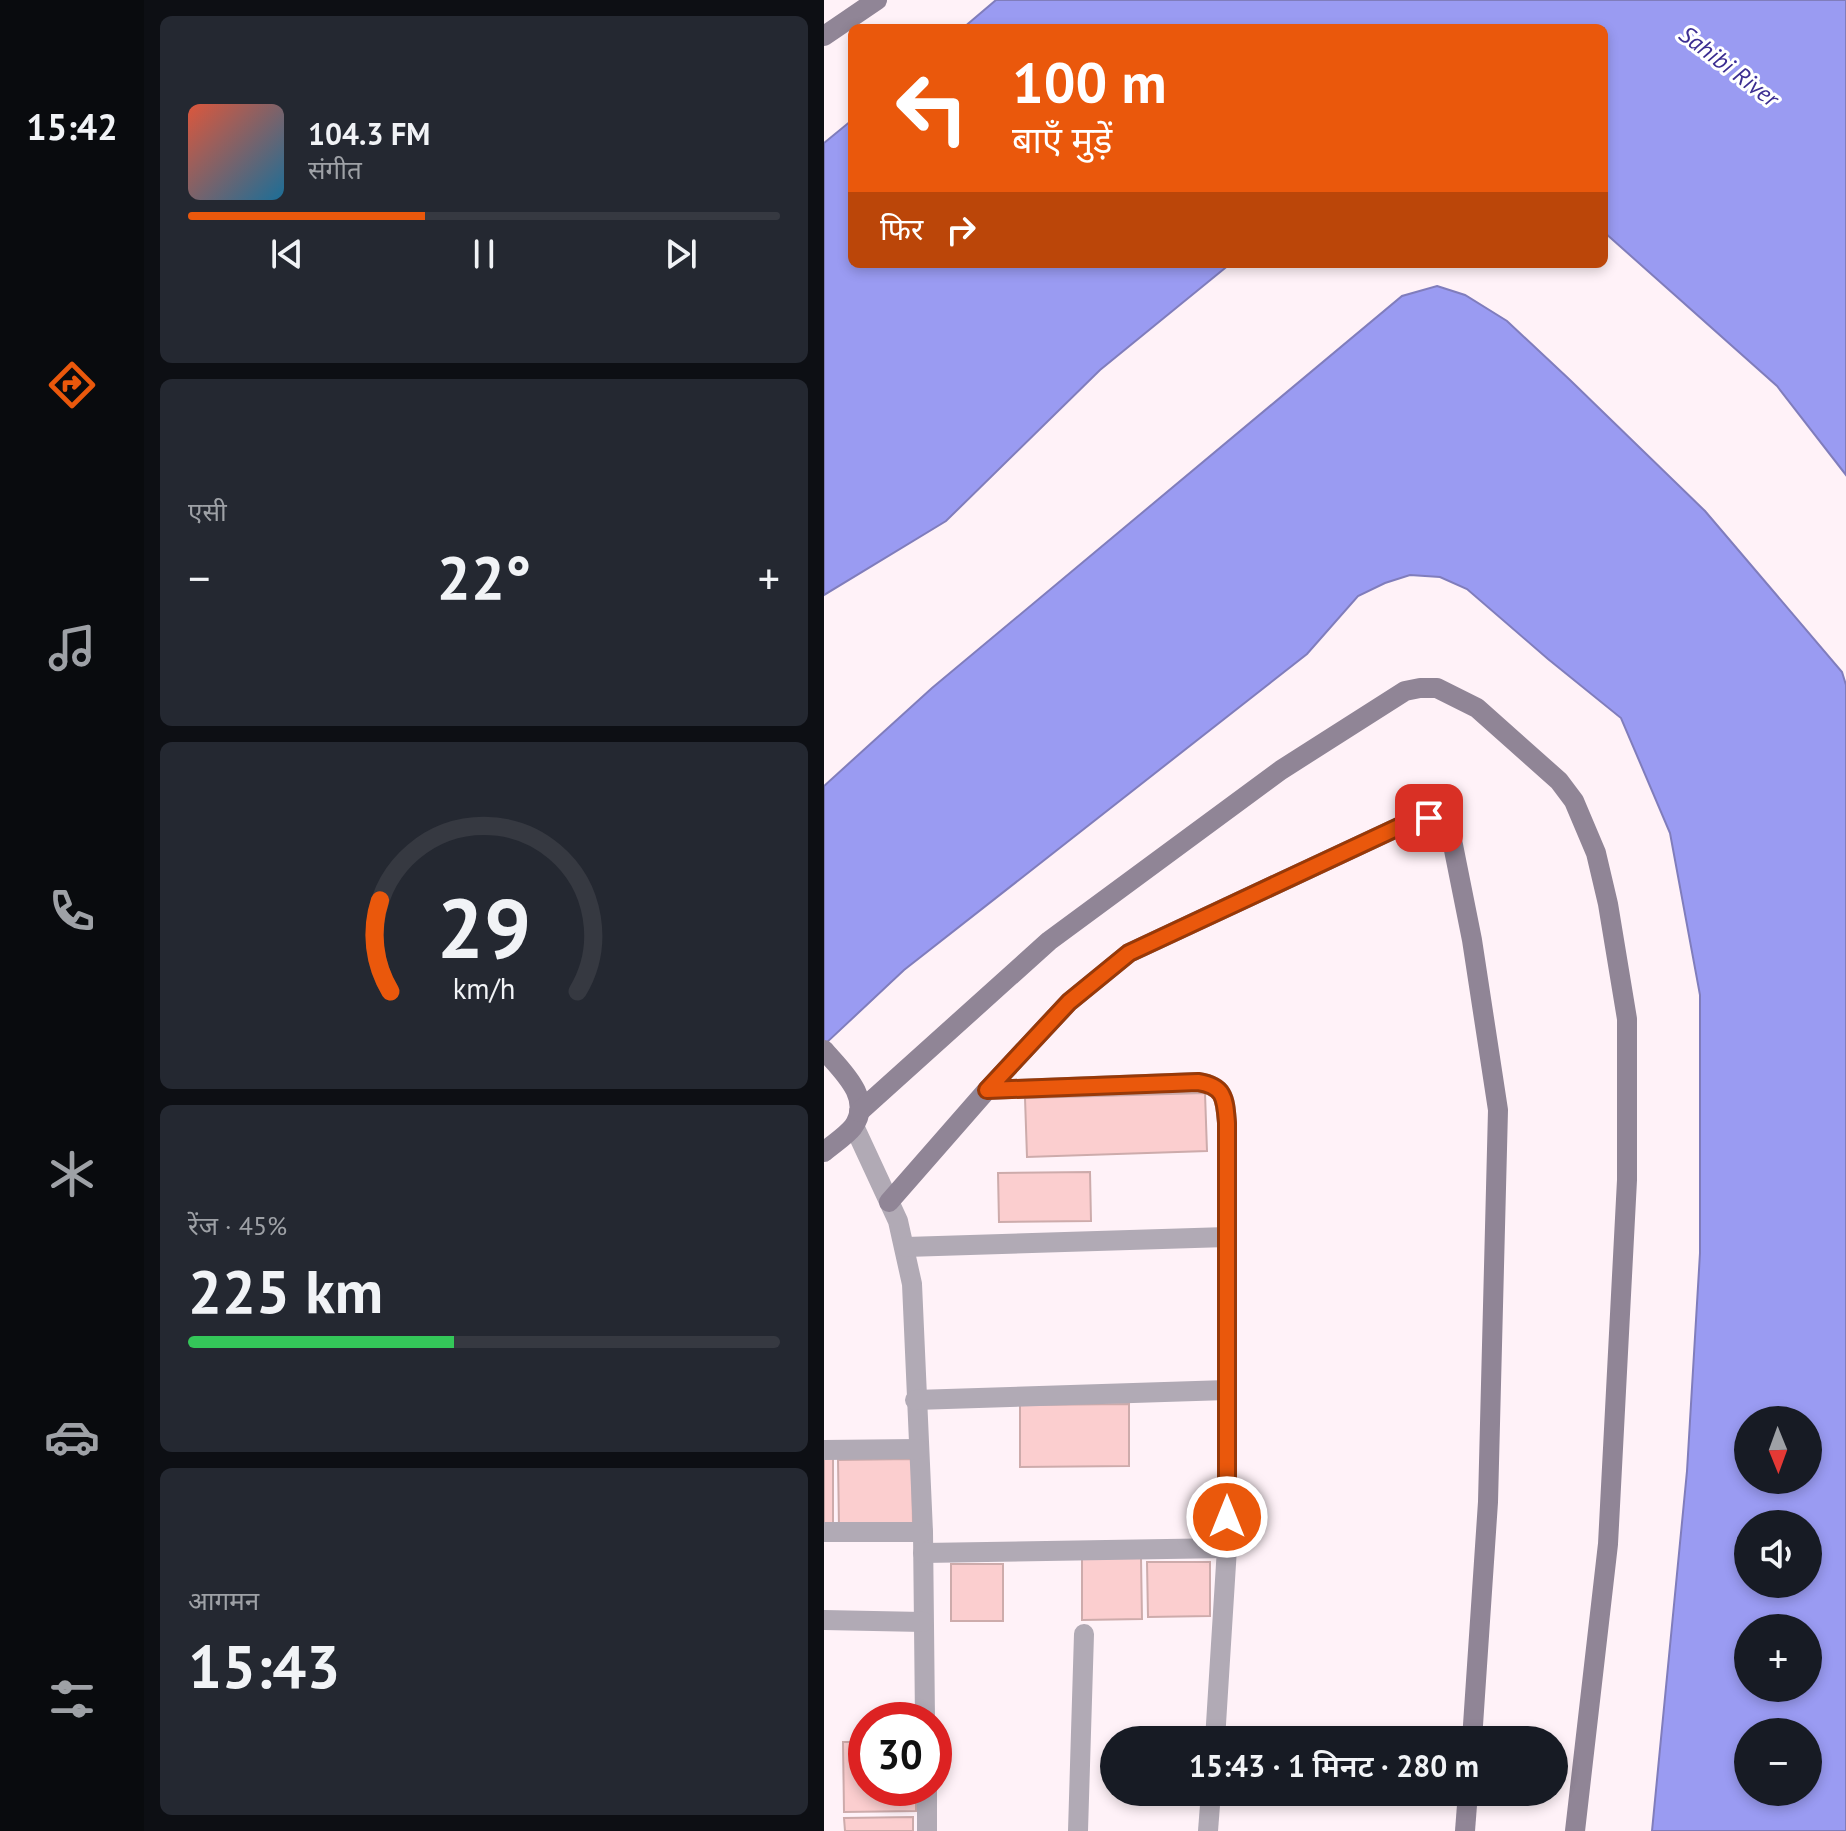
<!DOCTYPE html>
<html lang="hi">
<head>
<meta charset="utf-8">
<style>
	body { margin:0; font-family:"PT Sans","Noto Sans Devanagari",sans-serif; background:#242831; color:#f1f3f6; height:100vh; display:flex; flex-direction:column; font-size:30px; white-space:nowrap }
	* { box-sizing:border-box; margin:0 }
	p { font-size:26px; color:#9ea1a6 }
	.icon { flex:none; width:44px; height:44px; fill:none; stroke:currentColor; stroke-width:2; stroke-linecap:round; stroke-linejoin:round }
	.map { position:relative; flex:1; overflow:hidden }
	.details { display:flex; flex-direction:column; gap:16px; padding:16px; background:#0d0f14; width:680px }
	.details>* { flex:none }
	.top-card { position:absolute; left:24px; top:24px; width:760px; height:244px; border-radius:12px; box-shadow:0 4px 12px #0003; background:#ea580c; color:#fff; overflow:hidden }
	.needle { width:52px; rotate:179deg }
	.buttons { position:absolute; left:910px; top:1406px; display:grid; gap:16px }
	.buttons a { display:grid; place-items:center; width:88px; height:88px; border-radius:50%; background:#171b24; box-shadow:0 4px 12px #0003; font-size:40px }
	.speed { position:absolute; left:24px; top:1702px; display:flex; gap:16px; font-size:40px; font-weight:700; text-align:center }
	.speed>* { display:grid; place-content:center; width:104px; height:104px; border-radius:50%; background:#171b24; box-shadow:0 4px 12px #0003; line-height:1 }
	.speed .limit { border:12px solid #d22; background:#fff; color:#111 }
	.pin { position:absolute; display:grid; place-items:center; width:68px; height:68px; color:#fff; margin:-34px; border-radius:16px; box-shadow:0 4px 12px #0006 }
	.me { position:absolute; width:88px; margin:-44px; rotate:0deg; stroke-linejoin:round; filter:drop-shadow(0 0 6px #0008) }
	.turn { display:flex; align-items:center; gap:28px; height:168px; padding:0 32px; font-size:36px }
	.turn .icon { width:104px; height:104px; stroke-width:2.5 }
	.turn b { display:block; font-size:56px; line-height:68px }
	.then { display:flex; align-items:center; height:76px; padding:0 32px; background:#0003; gap:16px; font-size:30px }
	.big { font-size:60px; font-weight:600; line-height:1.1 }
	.details .widget { flex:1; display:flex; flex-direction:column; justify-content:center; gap:12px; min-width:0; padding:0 28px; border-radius:12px; background:#242831 }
	.details .dial { align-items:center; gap:0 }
	.dial svg { height:208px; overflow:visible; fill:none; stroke:#363941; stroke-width:7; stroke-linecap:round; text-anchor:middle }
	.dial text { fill:#f1f3f6; stroke:none }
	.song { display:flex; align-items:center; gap:24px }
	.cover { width:96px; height:96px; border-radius:12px; background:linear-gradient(135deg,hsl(10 70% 55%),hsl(200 70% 35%)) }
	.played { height:8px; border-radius:4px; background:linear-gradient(90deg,#ea580c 40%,#363941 40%) }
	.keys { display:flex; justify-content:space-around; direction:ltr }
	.heat { display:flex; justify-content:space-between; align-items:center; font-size:44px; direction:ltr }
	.charge { height:12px; border-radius:6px; background:linear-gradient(90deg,#34c759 45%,#363941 0) }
	.trip { position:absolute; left:276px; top:1726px; width:468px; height:80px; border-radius:40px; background:#171b24; box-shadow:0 4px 12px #0003; font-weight:600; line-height:80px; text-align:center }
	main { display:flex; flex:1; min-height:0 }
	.menu { display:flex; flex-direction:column; width:144px; justify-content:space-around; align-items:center; background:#090b0e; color:#9ea1a6 }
	.menu .icon { width:56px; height:56px }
	.menu .current { color:#ea580c }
	.menu b { font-size:36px; color:#f1f3f6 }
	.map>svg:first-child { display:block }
	.water { fill:#9a9bf2; stroke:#807dbc; stroke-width:2; fill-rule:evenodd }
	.building { fill:#fbcecf; stroke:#cdabab; stroke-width:2 }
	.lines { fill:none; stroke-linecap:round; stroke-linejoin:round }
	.street { stroke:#b1aab5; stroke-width:20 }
	.secondary { stroke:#908596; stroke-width:20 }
	.route-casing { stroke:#983908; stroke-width:20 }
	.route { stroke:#ea580c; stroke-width:14 }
	.labels { text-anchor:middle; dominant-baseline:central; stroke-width:6; stroke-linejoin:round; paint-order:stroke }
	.water-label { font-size:24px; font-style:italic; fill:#3b2d91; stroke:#fff }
</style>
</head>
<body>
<main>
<nav class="menu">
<b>15:42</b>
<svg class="icon current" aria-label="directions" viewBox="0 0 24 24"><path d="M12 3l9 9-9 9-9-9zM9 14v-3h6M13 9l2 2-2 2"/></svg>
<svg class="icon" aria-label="music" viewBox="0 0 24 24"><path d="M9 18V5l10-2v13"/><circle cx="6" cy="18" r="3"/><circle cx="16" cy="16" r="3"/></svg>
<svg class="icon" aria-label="phone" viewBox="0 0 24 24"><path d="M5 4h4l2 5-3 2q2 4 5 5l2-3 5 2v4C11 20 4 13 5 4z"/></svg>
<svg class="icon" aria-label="climate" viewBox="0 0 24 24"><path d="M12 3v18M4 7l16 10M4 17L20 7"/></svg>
<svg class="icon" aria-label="car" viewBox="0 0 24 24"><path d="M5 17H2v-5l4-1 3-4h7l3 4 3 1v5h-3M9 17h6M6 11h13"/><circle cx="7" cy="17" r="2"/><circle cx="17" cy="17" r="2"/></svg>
<svg class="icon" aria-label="filters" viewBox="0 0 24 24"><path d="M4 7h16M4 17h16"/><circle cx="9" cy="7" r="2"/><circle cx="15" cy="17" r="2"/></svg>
</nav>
<section class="details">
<div class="widget">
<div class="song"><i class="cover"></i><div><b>104.3 FM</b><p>संगीत</p></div></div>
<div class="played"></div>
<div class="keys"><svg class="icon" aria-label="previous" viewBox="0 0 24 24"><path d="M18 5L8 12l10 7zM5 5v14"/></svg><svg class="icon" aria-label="pause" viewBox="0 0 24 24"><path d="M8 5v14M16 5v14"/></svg><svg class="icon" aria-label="next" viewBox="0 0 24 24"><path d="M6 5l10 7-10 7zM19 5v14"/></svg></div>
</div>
<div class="widget"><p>एसी</p>
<div class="heat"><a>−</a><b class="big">22°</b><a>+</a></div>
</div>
<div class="widget dial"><svg viewBox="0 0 100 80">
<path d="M14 69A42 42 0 1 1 86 69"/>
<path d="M14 69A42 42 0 0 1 10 34" stroke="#ea580c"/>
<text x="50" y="56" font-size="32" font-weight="700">29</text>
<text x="50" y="72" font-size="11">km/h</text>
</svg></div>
<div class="widget"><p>रेंज · 45%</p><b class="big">225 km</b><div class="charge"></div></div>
<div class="widget"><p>आगमन</p><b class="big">15:43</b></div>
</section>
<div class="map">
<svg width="1022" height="1831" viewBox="0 0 1022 1831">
	<rect width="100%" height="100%" fill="#fff2f8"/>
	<g class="water">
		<path d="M172 0H1022V475L953 386 780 232V28H139Z"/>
		<path d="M28 120V264H406L276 370 122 521 0 595V143Z"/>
		<path d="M613 286 641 295 683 321 746 380 881 511 1018 672 1022 685V1831H828L863 1471 876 1253V995L846 833 797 718 724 659 643 589 616 577 586 575 561 583 534 596 483 654 80 970 0 1045V786L108 688 578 296ZM924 1420H984V1480H924ZM924 1524H984V1584H924ZM924 1628H984V1688H924ZM924 1732H984V1792H924Z"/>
	</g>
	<g class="building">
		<path d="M381 1093 383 1151 203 1157 201 1098Z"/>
		<path d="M266 1172 267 1221 175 1222 174 1173Z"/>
		<path d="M305 1404V1466L196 1467V1405Z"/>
		<rect x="0" y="1457" width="9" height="72"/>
		<path d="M88 1459 89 1527 15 1528 14 1460Z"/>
		<path d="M258 1558H317L318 1619 258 1620Z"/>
		<path d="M323 1562H386V1616L324 1617Z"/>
		<rect x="127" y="1564" width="52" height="57"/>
		<path d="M19 1742H42V1788H92V1811L20 1812Z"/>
		<path d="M89 1817V1831H21L20 1818Z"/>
	</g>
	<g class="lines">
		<g class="street">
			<path d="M163 1090 374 1082C401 1086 401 1099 403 1123V1548L391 1740"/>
			<path d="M30 1126 74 1221 88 1284 99 1532 101 1720"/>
			<path d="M82 1247 403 1237"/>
			<path d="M91 1400 403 1390"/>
			<path d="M0 1450 94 1449"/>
			<path d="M0 1532H99"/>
			<path d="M99 1553 403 1548"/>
			<path d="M0 1620 99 1622"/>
			<path d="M103 1788V1831"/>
			<path d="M254 1831 260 1634"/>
			<path d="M384 1831 387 1792"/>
		</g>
		<g class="secondary">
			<path d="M0 36 53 0"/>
			<path d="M0 1050C17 1070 50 1098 29 1127 22 1136 9 1144 0 1152"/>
			<path d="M35 1112 225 941 457 770 581 691 596 688H613L653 708 735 781 750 801 772 853 784 904 803 1019V1180L784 1544 751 1831"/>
			<path d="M65 1202 163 1090 245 1002 305 953 581 824C603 818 617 816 628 840L648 940 674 1110 664 1502 648 1740"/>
			<path d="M641 1831 644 1792"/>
		</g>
	</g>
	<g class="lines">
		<defs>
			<path id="route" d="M403 1517V1123C401 1099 401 1086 374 1082L163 1090 245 1002 305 953 581 824 605 818"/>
		</defs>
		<use href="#route" class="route-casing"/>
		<use href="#route" class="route"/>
	</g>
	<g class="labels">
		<g class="water-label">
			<text transform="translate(905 66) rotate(37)">Sahibi River</text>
		</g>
	</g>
</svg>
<div class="buttons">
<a><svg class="needle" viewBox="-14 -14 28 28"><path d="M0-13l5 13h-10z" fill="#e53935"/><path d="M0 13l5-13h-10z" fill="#9ea1a6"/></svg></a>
<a><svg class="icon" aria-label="sound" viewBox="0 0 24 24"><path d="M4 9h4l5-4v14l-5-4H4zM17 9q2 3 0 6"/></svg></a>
<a>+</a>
<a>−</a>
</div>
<div class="speed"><div class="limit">30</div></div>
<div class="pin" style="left:605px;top:818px;background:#d93025"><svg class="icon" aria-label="arrive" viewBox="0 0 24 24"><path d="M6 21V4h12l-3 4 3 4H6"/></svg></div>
<svg class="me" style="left:403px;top:1517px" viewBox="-20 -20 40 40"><circle r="17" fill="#ea580c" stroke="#fff" stroke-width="3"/><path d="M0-11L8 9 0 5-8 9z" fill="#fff"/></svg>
<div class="trip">15:43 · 1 मिनट · 280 m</div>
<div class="top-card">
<div class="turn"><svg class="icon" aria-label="left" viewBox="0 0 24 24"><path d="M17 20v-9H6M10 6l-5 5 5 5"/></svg><div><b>100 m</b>बाएँ मुड़ें</div></div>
<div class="then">फिर<svg class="icon" aria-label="right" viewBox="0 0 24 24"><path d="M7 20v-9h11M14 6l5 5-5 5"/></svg></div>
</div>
</div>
</main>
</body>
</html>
